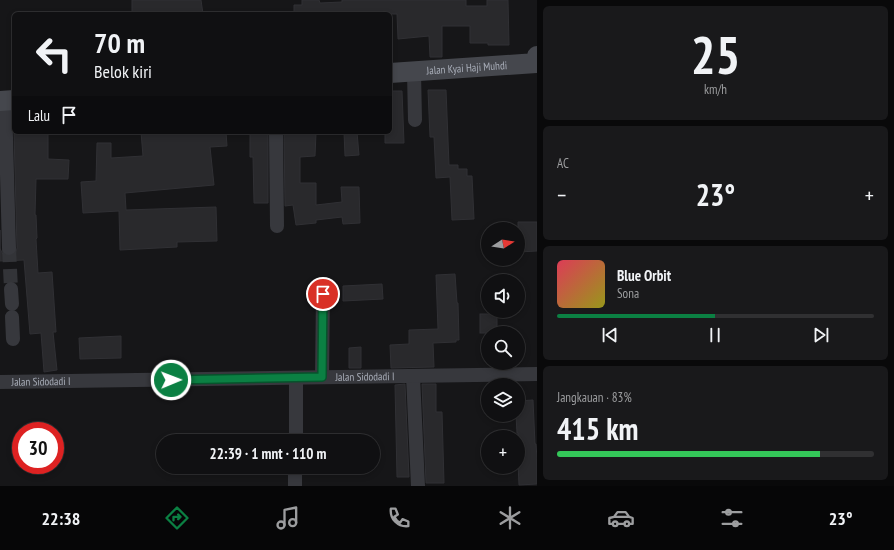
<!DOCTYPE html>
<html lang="id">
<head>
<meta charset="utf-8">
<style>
	body { margin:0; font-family:"PT Sans Narrow",sans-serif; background:#19191b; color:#f1f3f6; height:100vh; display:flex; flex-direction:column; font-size:15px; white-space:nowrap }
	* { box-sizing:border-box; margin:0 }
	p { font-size:13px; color:#9c9d9f }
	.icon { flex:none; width:22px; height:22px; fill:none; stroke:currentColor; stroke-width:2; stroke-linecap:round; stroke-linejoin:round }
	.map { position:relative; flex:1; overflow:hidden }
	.side { display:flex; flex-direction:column; gap:6px; padding:6px; background:#09090a; width:357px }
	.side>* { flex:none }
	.guide { position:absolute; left:12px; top:12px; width:380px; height:122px; border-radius:6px; box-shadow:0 2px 6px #0003,0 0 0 1px #303032; background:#101012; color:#f1f3f6; overflow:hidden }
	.needle { width:26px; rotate:78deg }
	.fabs { position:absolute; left:481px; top:222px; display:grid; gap:8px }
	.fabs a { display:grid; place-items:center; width:44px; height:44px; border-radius:50%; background:#101012; box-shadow:0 2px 6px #0003,0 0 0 1px #303032; font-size:20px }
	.speed { position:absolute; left:12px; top:422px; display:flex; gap:8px; font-size:20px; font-weight:700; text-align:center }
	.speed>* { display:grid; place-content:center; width:52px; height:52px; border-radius:50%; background:#101012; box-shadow:0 2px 6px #0003,0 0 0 1px #303032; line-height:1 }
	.speed .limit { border:6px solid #d22; background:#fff; color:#111 }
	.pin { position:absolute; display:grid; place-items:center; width:34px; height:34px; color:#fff; margin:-17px; border:2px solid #fff; border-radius:50%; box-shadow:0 1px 4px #0007 }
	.me { position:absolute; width:44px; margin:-22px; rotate:89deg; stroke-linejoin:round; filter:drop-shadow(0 0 3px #0008) }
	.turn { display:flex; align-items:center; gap:14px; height:84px; padding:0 16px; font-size:18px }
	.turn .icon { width:52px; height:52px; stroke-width:2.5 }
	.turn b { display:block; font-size:28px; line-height:34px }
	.then { display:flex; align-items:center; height:38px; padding:0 16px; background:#0003; gap:8px; font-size:15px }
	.big { font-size:30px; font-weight:800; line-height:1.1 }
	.side .card { flex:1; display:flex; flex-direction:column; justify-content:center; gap:6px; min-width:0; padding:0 14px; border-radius:6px; background:#19191b }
	.side .dial { align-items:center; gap:0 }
	.dial b { font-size:52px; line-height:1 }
	.song { display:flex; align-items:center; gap:12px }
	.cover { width:48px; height:48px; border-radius:6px; background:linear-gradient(135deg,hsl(350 70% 55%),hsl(60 70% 35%)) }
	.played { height:4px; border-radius:2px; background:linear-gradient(90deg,#0b8043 50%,#303032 50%) }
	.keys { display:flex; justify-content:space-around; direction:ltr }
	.heat { display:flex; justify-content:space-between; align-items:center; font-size:22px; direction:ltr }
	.charge { height:6px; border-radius:3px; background:linear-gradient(90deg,#34c759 83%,#303032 0) }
	.trip { position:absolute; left:156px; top:434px; width:224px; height:40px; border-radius:20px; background:#101012; box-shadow:0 2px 6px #0003,0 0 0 1px #303032; font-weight:800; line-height:40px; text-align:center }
	.tab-bar { display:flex; height:64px; justify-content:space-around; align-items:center; background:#060607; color:#9c9d9f }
	.tab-bar .icon { width:28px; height:28px }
	.tab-bar .current { color:#0b8043 }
	.tab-bar b { font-size:18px; color:#f1f3f6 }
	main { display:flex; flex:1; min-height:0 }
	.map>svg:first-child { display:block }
	.building { fill:#29292c; stroke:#303034 }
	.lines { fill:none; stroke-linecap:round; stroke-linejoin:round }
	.street-tunnel { stroke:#333438; stroke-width:14; stroke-dasharray:14 7; stroke-linecap:butt }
	.street { stroke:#37383d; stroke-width:14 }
	.secondary { stroke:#45474d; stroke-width:20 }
	.route-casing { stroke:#07532c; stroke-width:10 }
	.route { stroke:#0b8043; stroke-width:7 }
	.labels { text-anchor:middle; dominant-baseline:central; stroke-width:4; stroke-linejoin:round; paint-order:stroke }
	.street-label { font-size:11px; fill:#a8adb8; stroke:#111113 }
</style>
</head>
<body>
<main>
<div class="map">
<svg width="537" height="486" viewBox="0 0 537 486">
	<rect width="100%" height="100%" fill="#161618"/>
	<g class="building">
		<path d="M132 0H201L203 14H132Z"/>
		<path d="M302 0H319L320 3 342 2V0H466V6H487V0H508L509 45H488V43H470V26H442V57H430L429 36 398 39 397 14H294V5H302Z"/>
		<path d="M428 90H446L449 165H458V169H467V176H472L474 219 452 220 450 177 436 178 434 137H430Z"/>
		<path d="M390 91H402L404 143H385V132H390Z"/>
		<path d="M14 132H48V159L69 160 68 179H36L35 215H36L37 238 36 239 38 273 52 272 56 332H53L57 370 44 372 41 333 30 334 24 260 0 261V230V248L2 253 5 256H10L14 255 16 252 17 248Z"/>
		<path d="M141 132H226L227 146 210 147 214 185 125 193 126 210 216 207 217 241 177 242V247L120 250 119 211 83 213 81 182 96 181 97 143H111V158L143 156Z"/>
		<path d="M250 132H268V203H254L253 157H250Z"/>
		<path d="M284 132 316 133 315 156 300 157V183H316V205L342 202 341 187H359L360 223 343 224 342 217 316 220V223L296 225 293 205 285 206Z"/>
		<path d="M344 132H357L359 155 345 156Z"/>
		<path d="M518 222H537V251L518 252Z"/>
		<path d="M455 274 457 303H458L459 340H456V342L433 343 434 367 391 368 390 345 409 344V330L438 329 436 275Z"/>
		<path d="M382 284 383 299 343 301V286Z"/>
		<rect x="480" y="314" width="17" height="19"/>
		<path d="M121 336V358L80 359 79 338Z"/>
		<path d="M361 347V368H349V348Z"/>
		<path d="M405 384 409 477H397L395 385Z"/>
		<path d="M422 384H436V412H442L444 483H426Z"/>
		<path d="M533 400 535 444H536L537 459V484L519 485 518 463V433H517L516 415H518V401Z"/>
	</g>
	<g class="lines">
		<path class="street-tunnel" d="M9 248 11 289"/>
		<g class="street">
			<path d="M414 72 415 120"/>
			<path d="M5 101 9 248"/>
			<path d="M276 132 277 226"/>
			<path d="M11 289 12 304"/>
			<path d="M12 317 13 339"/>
			<path d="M413 376 418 486"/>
			<path d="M322 377 323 294"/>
			<path id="s1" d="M0 382 537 374"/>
			<path d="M296 441V378"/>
			<path d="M295 486V467"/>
		</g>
		<g class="secondary">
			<path id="s2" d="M390 73 536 63 537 56"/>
			<path d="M0 101 14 100"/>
		</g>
	</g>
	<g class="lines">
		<defs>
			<path id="route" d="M171 380 322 377 323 294"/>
		</defs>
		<use href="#route" class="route-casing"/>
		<use href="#route" class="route"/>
	</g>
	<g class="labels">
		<g class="street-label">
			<text stroke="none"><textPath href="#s2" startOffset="77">Jalan Kyai Haji Muhdi</textPath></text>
			<text stroke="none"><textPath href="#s1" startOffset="365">Jalan Sidodadi I</textPath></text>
			<text stroke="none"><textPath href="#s1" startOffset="41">Jalan Sidodadi I</textPath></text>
		</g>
	</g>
</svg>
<div class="fabs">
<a><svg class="needle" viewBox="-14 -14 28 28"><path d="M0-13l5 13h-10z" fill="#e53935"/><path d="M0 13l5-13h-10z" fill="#9c9d9f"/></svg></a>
<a><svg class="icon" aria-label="sound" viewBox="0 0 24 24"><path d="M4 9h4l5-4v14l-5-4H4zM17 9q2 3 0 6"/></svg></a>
<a><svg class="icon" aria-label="search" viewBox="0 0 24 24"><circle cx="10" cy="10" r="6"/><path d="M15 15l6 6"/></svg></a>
<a><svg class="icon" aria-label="layers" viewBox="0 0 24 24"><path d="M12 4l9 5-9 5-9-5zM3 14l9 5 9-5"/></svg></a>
<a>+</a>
</div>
<div class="speed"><div class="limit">30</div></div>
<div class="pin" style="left:323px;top:294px;background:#d93025"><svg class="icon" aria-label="arrive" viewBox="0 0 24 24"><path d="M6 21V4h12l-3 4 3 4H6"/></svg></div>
<svg class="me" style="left:171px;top:380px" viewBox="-20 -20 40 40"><circle r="17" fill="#0b8043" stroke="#fff" stroke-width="3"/><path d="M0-11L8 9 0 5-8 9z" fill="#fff"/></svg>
<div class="trip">22:39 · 1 mnt · 110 m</div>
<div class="guide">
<div class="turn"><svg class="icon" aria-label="left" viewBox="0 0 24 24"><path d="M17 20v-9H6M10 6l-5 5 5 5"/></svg><div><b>70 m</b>Belok kiri</div></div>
<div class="then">Lalu<svg class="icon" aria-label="arrive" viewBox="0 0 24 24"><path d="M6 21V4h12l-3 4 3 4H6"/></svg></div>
</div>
</div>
<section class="side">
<div class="card dial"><b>25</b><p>km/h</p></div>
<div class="card"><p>AC</p>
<div class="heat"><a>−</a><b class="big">23°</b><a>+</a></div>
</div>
<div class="card">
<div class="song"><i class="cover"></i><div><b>Blue Orbit</b><p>Sona</p></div></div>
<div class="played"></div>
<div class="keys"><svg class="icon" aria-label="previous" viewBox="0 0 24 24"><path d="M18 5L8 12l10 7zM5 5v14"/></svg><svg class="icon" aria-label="pause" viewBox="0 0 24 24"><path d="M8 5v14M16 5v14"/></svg><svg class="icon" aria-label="next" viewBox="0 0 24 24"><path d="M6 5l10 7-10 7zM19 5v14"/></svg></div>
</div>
<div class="card"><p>Jangkauan · 83%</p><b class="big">415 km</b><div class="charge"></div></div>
</section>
</main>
<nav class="tab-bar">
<b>22:38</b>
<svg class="icon current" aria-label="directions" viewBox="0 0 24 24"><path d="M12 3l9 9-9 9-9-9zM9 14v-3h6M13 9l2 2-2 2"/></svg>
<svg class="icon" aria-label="music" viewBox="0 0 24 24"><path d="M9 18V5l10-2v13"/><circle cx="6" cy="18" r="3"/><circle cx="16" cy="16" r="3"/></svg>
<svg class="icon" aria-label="phone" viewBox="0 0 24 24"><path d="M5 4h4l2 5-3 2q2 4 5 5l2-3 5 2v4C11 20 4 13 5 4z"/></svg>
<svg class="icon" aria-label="climate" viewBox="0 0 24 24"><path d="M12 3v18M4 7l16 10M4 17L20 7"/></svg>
<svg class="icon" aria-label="car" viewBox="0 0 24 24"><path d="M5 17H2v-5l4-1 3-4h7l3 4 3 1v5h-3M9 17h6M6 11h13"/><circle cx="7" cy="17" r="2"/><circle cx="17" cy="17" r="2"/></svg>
<svg class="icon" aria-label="filters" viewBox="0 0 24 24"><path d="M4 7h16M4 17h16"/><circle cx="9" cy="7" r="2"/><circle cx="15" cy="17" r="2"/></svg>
<b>23°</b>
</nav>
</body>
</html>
